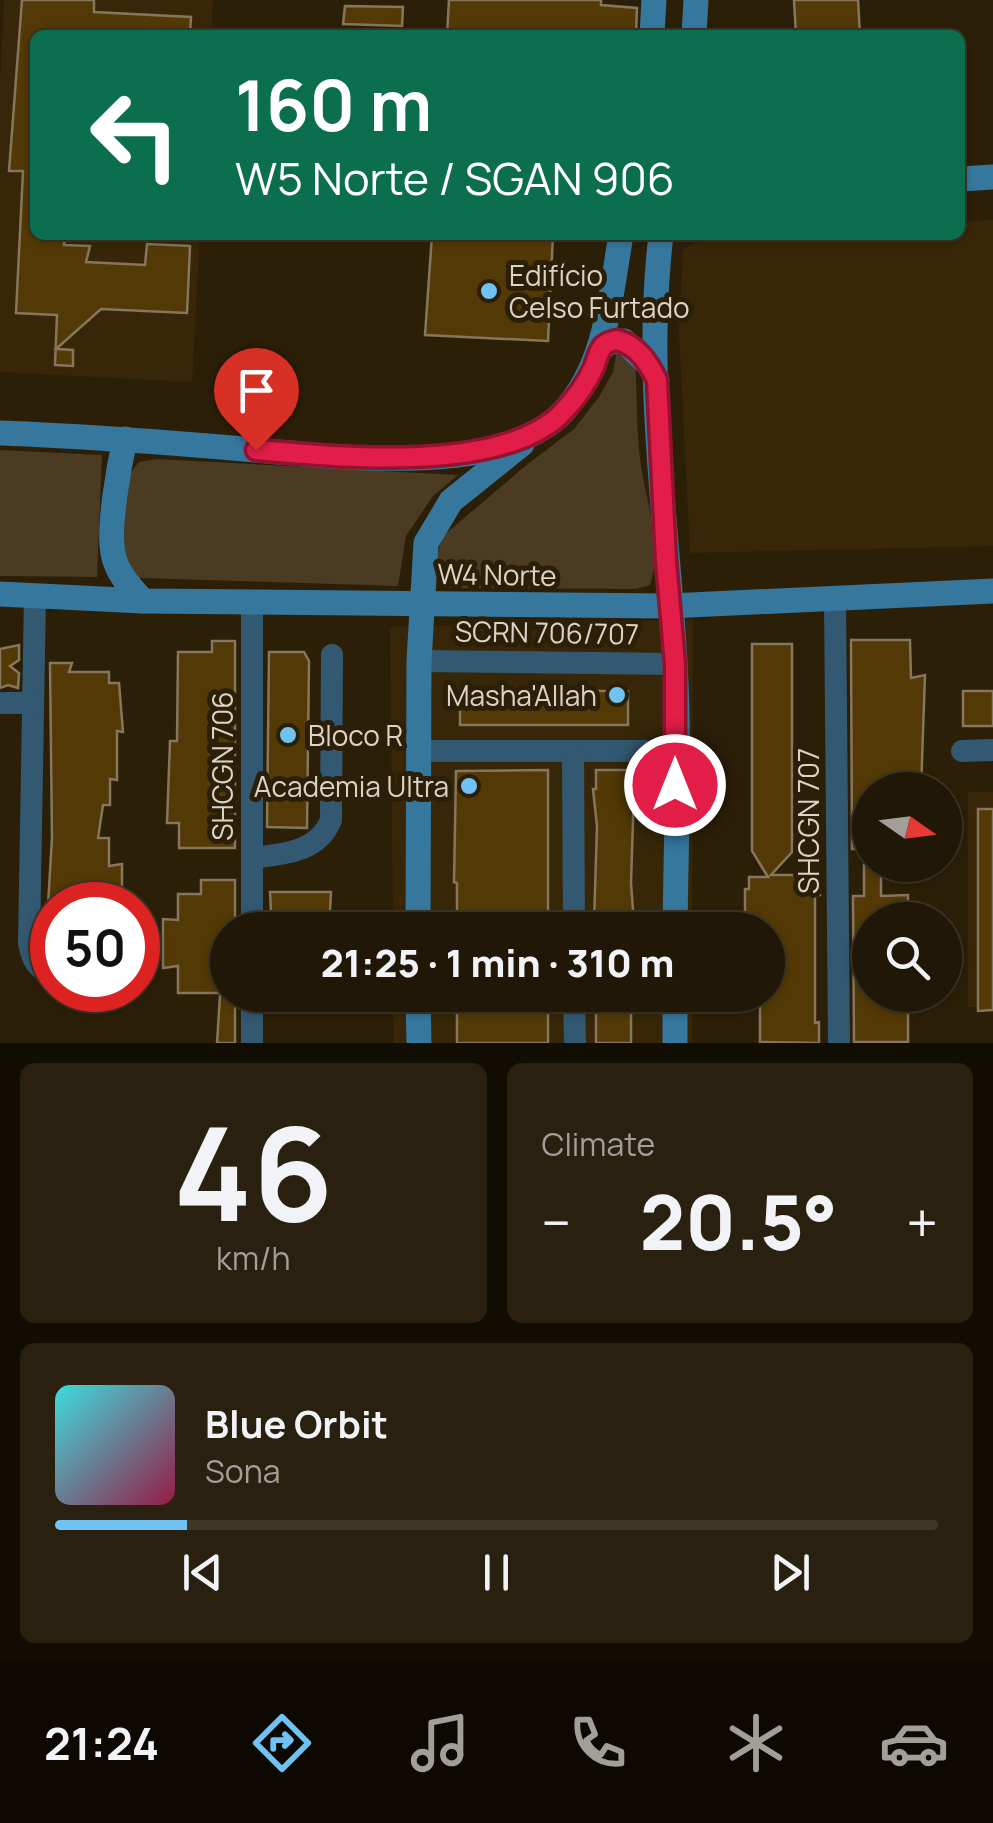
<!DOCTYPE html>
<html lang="en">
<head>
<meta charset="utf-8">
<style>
	body { margin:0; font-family:Manrope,sans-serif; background:#292010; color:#f1f3f6; height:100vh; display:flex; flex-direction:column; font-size:38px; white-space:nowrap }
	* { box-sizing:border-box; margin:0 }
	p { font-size:32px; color:#a29f9b }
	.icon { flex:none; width:55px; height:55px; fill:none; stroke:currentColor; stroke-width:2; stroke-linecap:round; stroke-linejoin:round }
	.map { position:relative; height:1043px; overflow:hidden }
	.sheet { display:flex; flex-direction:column; gap:20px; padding:20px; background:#120d03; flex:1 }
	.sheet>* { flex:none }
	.hud { position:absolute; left:30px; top:30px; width:935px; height:210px; border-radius:15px; box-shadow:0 2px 8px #0004,0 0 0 2px #3e3628; background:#0b6e4f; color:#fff; overflow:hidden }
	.needle { width:65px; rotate:104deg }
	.fabs { position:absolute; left:852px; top:772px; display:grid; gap:20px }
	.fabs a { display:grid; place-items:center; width:110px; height:110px; border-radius:50%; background:#211706; box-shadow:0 2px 8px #0004,0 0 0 2px #3e3628; font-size:50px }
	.speed { position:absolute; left:30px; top:882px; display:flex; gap:20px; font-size:50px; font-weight:700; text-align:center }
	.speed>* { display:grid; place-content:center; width:130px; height:130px; border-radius:50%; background:#211706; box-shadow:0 2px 8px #0004,0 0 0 2px #3e3628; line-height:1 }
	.speed .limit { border:15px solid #d22; background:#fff; color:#111 }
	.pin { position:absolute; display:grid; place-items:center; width:85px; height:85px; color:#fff; margin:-102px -42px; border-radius:50% 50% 50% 0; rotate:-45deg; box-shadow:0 0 10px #0007 }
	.pin .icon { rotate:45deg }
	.me { position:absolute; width:110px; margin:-55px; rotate:0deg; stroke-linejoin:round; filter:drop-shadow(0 0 8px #0008) }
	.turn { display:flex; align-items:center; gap:35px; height:210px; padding:0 40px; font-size:45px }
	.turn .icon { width:130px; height:130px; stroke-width:2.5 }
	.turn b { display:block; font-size:70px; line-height:85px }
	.big { font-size:75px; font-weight:800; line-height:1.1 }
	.sheet .widget { flex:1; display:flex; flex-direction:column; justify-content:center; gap:15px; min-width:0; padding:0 35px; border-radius:15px; background:#292010 }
	.sheet .dial { align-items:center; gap:0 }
	.dial b { font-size:130px; line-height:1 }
	.song { display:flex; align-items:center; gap:30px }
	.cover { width:120px; height:120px; border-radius:15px; background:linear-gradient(135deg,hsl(180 70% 55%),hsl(340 70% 35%)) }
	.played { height:10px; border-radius:5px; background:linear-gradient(90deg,#70c2f4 15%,#3e3628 15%) }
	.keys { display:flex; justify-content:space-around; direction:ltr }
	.heat { display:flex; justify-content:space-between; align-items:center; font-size:55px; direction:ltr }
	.sheet .tiles { flex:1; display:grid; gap:20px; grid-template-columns:1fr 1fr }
	.widget:last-child { grid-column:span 2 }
	.trip { position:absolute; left:210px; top:912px; width:575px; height:100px; border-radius:50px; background:#211706; box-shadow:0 2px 8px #0004,0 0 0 2px #3e3628; font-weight:800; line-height:100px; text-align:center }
	.tabs { display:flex; height:160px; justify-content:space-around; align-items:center; background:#0d0902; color:#a29f9b }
	.tabs .icon { width:70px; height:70px }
	.tabs .on { color:#70c2f4 }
	.tabs b { font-size:45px; color:#f1f3f6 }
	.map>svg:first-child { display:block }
	.built { fill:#372708 }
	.green { fill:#4a3b22 }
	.building { fill:#523905; stroke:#85765d; stroke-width:2.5 }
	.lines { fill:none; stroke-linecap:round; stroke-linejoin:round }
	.minor { stroke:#325971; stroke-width:22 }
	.secondary { stroke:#36779e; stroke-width:25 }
	.route-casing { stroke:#92132f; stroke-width:25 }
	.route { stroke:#e11d48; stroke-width:18 }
	.poi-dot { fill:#70c2f4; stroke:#2c1f08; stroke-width:4 }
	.labels { text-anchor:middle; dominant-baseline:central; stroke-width:10; stroke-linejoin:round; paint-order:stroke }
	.poi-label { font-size:28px; fill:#dcd3c6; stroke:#2c1f08; text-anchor:start }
	.street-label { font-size:28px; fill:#dcd3c6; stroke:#2c1f08 }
</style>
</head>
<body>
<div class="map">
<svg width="993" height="1043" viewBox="0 0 993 1043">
	<rect width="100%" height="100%" fill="#2c1f08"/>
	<g class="built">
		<path d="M4 0H213L211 35H35V235H200L192 382 0 372V82Z"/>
		<path d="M993 220V546L690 553 679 331 683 249 707 238 760 235H960V222Z"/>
		<path d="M693 620 692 930H393L390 627Z"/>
		<rect x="968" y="792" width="25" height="215"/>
		<path d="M393 995H692V1043H394Z"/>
	</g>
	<g class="green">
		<path d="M618 345 635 356C637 390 636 425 640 459 645 501 664 543 650 585L636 589 444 588 436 578 435 561 443 536 524 467 574 429 599 397 613 372Z"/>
		<path d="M0 450 102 455 97 577 0 576Z"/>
		<path d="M156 459 458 475 433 496 406 536 398 586 139 578 127 567 124 553 126 478 139 462Z"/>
	</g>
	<g class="building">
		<path d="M22 0H94V12L191 17 190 35H35V235H65L64 245 90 246 86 262 145 265 147 244 190 246 187 313 101 309 56 349 73 350V366L55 365 57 315 16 313 23 171H9Z"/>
		<path d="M449 0H601V5L637 8 636 35H447Z"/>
		<path d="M794 0H858L860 35H796Z"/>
		<path d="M345 6 403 7 402 26 343 24Z"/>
		<path d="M432 235H553L548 341 425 335Z"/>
		<path d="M851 640H910L911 678 925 675 921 790H870V849H852Z"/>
		<path d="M212 641H235V848H179V823H167L170 741H177L178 652H212Z"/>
		<path d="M752 644H792V852L771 875H820V895H815V1023L819 1022V1043L760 1042V995H768V930H745V889H749V877H768L752 851Z"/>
		<path d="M19 645V660L10 666 19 673 18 688 8 685 0 688V649Z"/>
		<path d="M269 652H304L309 661 307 828 267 827Z"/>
		<path d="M50 663H72L69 672H109V683H119L123 732 117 731V780L110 779V805H103L98 838H109V866L122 864V905H48L52 838Z"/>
		<rect x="460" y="691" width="168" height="34"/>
		<rect x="963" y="691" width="30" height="35"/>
		<path d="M548 770V920H457V883L454 882 456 771Z"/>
		<path d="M596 770H631V789H634L631 883 634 923H594L597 826 593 789H596Z"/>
		<path d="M978 809H993V1010L978 1011Z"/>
		<path d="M864 865H881V896L908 895V920H870V995H908V1042H854L853 896H864Z"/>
		<path d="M201 880H235V930H228V993H178V966L163 968V919L178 920V894H201Z"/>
		<path d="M270 892H331L329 930H272Z"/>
		<path d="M220 995H235V1043H217Z"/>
		<rect x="457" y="995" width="91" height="48"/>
		<rect x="596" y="995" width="35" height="48"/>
	</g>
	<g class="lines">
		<g class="minor">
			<path d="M35 596 29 943C32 959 36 969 52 973"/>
			<path d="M835 600 839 1043"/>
			<path d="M419 661 675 664"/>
			<path d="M0 703H32"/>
			<path d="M418 751H675"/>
			<path d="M573 751 574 930"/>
			<path d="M962 751 993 750"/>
			<path d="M252 858C282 854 318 853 331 820L332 655"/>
			<path d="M252 930V601"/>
			<path d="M252 995V1043"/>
			<path d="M574 995 575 1043"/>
		</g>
		<g class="secondary">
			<path d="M652 35 654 0"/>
			<path d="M694 35 696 0"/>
			<path d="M960 179 993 177"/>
			<path d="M661 235C644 377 667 520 675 662 680 751 676 841 675 930"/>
			<path d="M600 349 610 342 624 341 649 365 657 380"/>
			<path d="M0 433C81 436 163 442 244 449 313 455 388 463 457 455 491 451 538 438 562 413 607 365 610 297 621 235"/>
			<path d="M125 439C119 466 108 526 113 553 116 572 130 587 143 601"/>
			<path d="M0 594 143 601 669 606 993 591"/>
			<path d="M418 930 419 661 426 543 451 501 522 444"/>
			<path d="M418 995 419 1043"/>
			<path d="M675 995V1043"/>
		</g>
	</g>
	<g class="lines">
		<defs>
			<path id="route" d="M256 450C337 457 494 473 558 417 572 403 586 385 594 367 597 359 598 352 603 346 609 341 610 342 617 340 637 345 648 362 657 380L666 561 675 664V785"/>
		</defs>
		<use href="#route" class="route-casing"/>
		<use href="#route" class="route"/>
	</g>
	<g class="poi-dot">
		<circle cx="489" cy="291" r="10"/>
		<circle cx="617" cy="695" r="10"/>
		<circle cx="288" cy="735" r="10"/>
		<circle cx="469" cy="786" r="10"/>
	</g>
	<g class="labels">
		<g class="poi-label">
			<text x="509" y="275">Edifício<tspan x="509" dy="32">Celso Furtado</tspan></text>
			<text x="597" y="695" text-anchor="end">Masha'Allah</text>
			<text x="308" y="735">Bloco R</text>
			<text x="449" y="786" text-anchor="end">Academia Ultra</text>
		</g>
		<g class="street-label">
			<text transform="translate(497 574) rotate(1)">W4 Norte</text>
			<text transform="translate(547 632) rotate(1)">SCRN 706/707</text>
			<text transform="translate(222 766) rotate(-90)">SHCGN 706</text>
			<text transform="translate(808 821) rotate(-90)">SHCGN 707</text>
		</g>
	</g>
</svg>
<div class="fabs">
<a><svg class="needle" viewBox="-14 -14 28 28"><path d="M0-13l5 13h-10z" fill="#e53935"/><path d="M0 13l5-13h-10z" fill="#a29f9b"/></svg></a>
<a><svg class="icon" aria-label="search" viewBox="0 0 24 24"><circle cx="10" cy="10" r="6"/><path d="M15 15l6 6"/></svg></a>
</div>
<div class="speed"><div class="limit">50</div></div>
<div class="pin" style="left:256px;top:450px;background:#d93025"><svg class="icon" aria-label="arrive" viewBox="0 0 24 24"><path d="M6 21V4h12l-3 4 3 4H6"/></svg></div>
<svg class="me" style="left:675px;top:785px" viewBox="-20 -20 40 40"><circle r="17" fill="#e11d48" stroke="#fff" stroke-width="3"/><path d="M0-11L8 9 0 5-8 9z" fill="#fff"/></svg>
<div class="trip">21:25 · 1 min · 310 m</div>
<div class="hud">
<div class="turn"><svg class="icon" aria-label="left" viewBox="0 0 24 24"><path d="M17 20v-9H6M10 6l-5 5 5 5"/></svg><div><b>160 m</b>W5 Norte / SGAN 906</div></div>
</div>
</div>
<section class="sheet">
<div class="tiles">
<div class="widget dial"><b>46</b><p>km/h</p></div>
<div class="widget"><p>Climate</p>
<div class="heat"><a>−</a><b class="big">20.5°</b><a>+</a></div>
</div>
<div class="widget">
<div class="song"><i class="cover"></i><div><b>Blue Orbit</b><p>Sona</p></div></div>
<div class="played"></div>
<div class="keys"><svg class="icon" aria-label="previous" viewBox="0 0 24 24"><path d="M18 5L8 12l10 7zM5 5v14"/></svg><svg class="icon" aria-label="pause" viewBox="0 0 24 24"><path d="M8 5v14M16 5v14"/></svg><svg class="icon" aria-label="next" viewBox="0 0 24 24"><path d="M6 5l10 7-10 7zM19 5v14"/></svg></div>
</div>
</div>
</section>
<nav class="tabs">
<b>21:24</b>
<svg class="icon on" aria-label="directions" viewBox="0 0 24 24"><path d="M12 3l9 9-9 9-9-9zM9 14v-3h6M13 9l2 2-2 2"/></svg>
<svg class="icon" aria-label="music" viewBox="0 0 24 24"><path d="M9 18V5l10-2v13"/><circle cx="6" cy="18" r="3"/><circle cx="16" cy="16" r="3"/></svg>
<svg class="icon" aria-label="phone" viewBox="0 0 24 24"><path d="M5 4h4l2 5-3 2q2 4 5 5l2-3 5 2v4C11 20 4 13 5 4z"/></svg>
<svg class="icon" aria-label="climate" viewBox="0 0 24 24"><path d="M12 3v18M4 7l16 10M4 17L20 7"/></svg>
<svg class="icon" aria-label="car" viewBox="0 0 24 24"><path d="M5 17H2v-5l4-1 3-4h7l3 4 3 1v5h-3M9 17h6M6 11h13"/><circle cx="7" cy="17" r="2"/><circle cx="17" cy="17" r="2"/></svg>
</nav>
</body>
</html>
